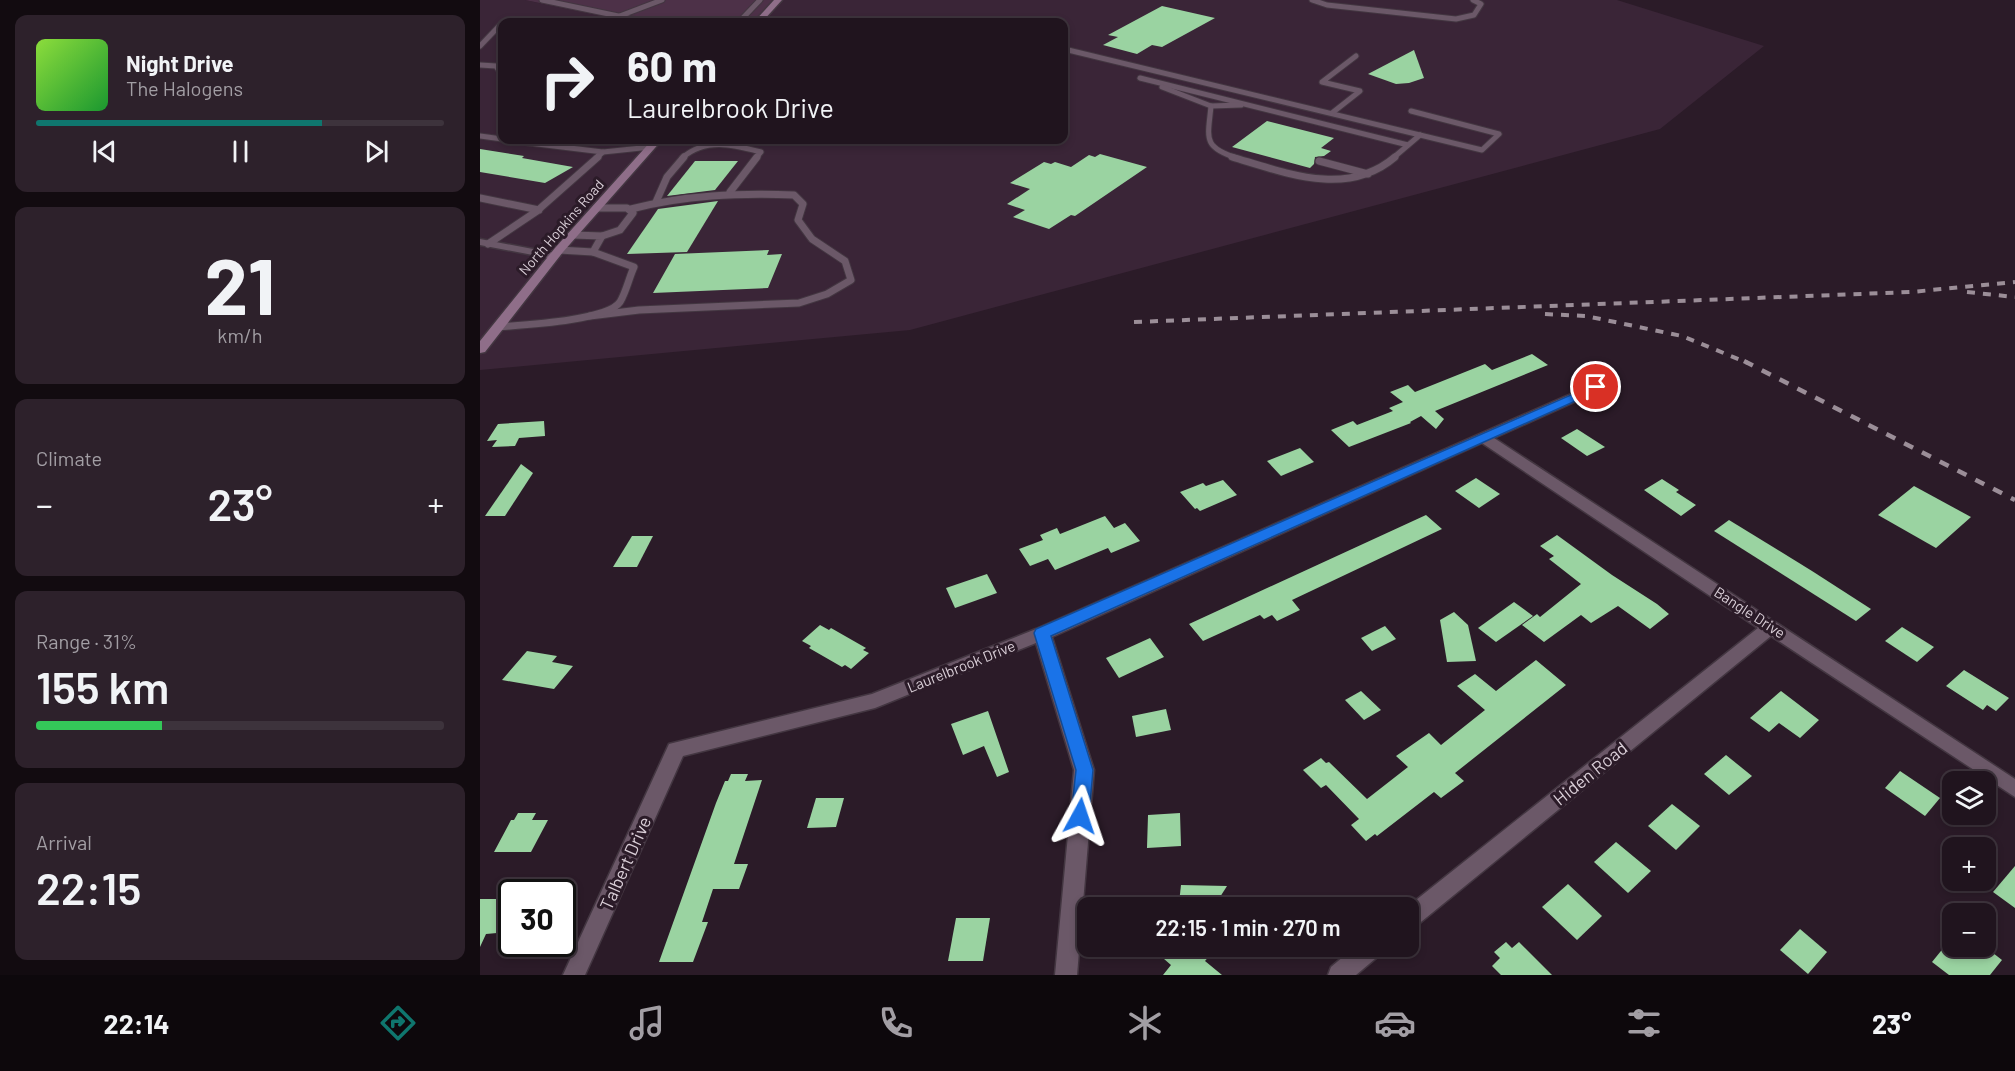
<!DOCTYPE html>
<html lang="en">
<head>
<meta charset="utf-8">
<style>
	body { margin:0; font-family:Barlow,sans-serif; background:#2d212b; color:#f1f3f6; height:100vh; display:flex; flex-direction:column; font-size:22px; white-space:nowrap }
	* { box-sizing:border-box; margin:0 }
	p { font-size:20px; color:#a29ea4 }
	.icon { flex:none; width:33px; height:33px; fill:none; stroke:currentColor; stroke-width:2; stroke-linecap:round; stroke-linejoin:round }
	.map { position:relative; flex:1; overflow:hidden }
	.sheet { display:flex; flex-direction:column; gap:15px; padding:15px; background:#120b10; width:480px }
	.sheet>* { flex:none }
	.banner { position:absolute; left:18px; top:18px; width:570px; height:126px; border-radius:12px; box-shadow:0 3px 9px #0003,0 0 0 2px #3d333c; background:#20141e; color:#f1f3f6; overflow:hidden }
	.fabs { position:absolute; left:1462px; top:771px; display:grid; gap:12px }
	.fabs a { display:grid; place-items:center; width:54px; height:54px; border-radius:12px; background:#20141e; box-shadow:0 3px 9px #0003,0 0 0 2px #3d333c; font-size:30px }
	.speed { position:absolute; left:18px; top:879px; display:flex; gap:12px; font-size:30px; font-weight:700; text-align:center }
	.speed>* { display:grid; place-content:center; width:78px; height:78px; border-radius:50%; background:#20141e; box-shadow:0 3px 9px #0003,0 0 0 2px #3d333c; line-height:1 }
	.speed .limit { border:3px solid #111; border-radius:9px; background:#fff; color:#111 }
	.pin { position:absolute; display:grid; place-items:center; width:51px; height:51px; color:#fff; margin:-26px; border:3px solid #fff; border-radius:50%; box-shadow:0 2px 6px #0007 }
	.me { position:absolute; width:66px; margin:-33px; rotate:5deg; stroke-linejoin:round; filter:drop-shadow(0 0 4px #0008) }
	.turn { display:flex; align-items:center; gap:21px; height:126px; padding:0 30px; font-size:27px }
	.turn .icon { width:78px; height:78px; stroke-width:2.5 }
	.turn b { display:block; font-size:42px; line-height:51px }
	.big { font-size:45px; font-weight:600; line-height:1.1 }
	.sheet .card { flex:1; display:flex; flex-direction:column; justify-content:center; gap:9px; min-width:0; padding:0 21px; border-radius:12px; background:#2d212b }
	.sheet .dial { align-items:center; gap:0 }
	.dial b { font-size:78px; line-height:1 }
	.song { display:flex; align-items:center; gap:18px }
	.cover { width:72px; height:72px; border-radius:9px; background:linear-gradient(135deg,hsl(90 70% 55%),hsl(130 70% 35%)) }
	.played { height:6px; border-radius:3px; background:linear-gradient(90deg,#0f766e 70%,#3d333c 70%) }
	.keys { display:flex; justify-content:space-around; direction:ltr }
	.heat { display:flex; justify-content:space-between; align-items:center; font-size:33px; direction:ltr }
	.charge { height:9px; border-radius:4px; background:linear-gradient(90deg,#34c759 31%,#3d333c 0) }
	.trip { position:absolute; left:597px; top:897px; width:342px; height:60px; border-radius:12px; background:#20141e; box-shadow:0 3px 9px #0003,0 0 0 2px #3d333c; font-weight:600; line-height:60px; text-align:center }
	.menu { display:flex; height:96px; justify-content:space-around; align-items:center; background:#0d080c; color:#a29ea4 }
	.menu .icon { width:42px; height:42px }
	.menu .active { color:#0f766e }
	.menu b { font-size:27px; color:#f1f3f6 }
	main { display:flex; flex:1; min-height:0 }
	.map>svg:first-child { display:block }
	.built { fill:#3a2537 }
	.green { fill:#4d3148 }
	.building { fill:#9ad3a1 }
	.lines { fill:none; stroke-linecap:round; stroke-linejoin:round }
	.service-far1-casing { stroke:#433641; stroke-width:7 }
	.service-casing { stroke:#433641; stroke-width:9 }
	.minor-casing { stroke:#433641; stroke-width:3 }
	.tertiary-casing { stroke:#433641; stroke-width:3 }
	.secondary-casing { stroke:#433641; stroke-width:3 }
	.service-far1 { stroke:#6b5868; stroke-width:5 }
	.service { stroke:#6b5868; stroke-width:7 }
	.minor { fill:#6b5868; fill-rule:evenodd }
	.tertiary { fill:#6b5868; fill-rule:evenodd }
	.secondary { fill:#8f6e89; fill-rule:evenodd }
	.rail-far1 { stroke:#9b8e98; stroke-width:4; stroke-dasharray:8 8; stroke-linecap:butt }
	.rail { stroke:#9b8e98; stroke-width:4.5; stroke-dasharray:10 10; stroke-linecap:butt }
	.route { fill:#1a73e8; stroke:#114b97; stroke-width:1.5 }
	.labels { text-anchor:middle; dominant-baseline:central; stroke-width:6; stroke-linejoin:round; paint-order:stroke }
	.far-street-label { font-size:14px; fill:#d9ced7; stroke:#2b1b28 }
	.street-label { font-size:15px; fill:#d9ced7; stroke:#2b1b28 }
	.near-street-label { font-size:18px; fill:#d9ced7; stroke:#2b1b28 }
</style>
</head>
<body>
<main>
<section class="sheet">
<div class="card">
<div class="song"><i class="cover"></i><div><b>Night Drive</b><p>The Halogens</p></div></div>
<div class="played"></div>
<div class="keys"><svg class="icon" aria-label="previous" viewBox="0 0 24 24"><path d="M18 5L8 12l10 7zM5 5v14"/></svg><svg class="icon" aria-label="pause" viewBox="0 0 24 24"><path d="M8 5v14M16 5v14"/></svg><svg class="icon" aria-label="next" viewBox="0 0 24 24"><path d="M6 5l10 7-10 7zM19 5v14"/></svg></div>
</div>
<div class="card dial"><b>21</b><p>km/h</p></div>
<div class="card"><p>Climate</p>
<div class="heat"><a>−</a><b class="big">23°</b><a>+</a></div>
</div>
<div class="card"><p>Range · 31%</p><b class="big">155 km</b><div class="charge"></div></div>
<div class="card"><p>Arrival</p><b class="big">22:15</b></div>
</section>
<div class="map">
<svg width="1535" height="975" viewBox="0 0 1535 975">
	<rect width="100%" height="100%" fill="#2b1b28"/>
	<path class="built" d="M0 0H45L151 22H22V140H584V22H280L301 0H1137L1284 46 1180 129 430 330 0 370Z"/>
	<path class="green" d="M45 0H301L280 22H151Z"/>
	<g class="building">
		<path d="M682 6 735 18 682 47 672 45 657 54 623 45 638 37 628 35Z"/>
		<path d="M934 50 944 78 929 83 916 84 888 74Z"/>
		<path d="M787 121 854 138 841 148 851 151 844 156 835 157 834 164 830 168 752 147Z"/>
		<path d="M0 149 44 156 42 158 93 167 65 183 0 172Z"/>
		<path d="M620 154 667 167 595 216 591 215 569 229 533 217 545 210 527 204 550 189 530 183 564 162 571 164 575 162 591 167 609 155 615 157Z"/>
		<path d="M215 161H258L235 190 187 196Z"/>
		<path d="M238 201 207 252 147 254 178 209Z"/>
		<path d="M289 250 287 255 302 254 288 288 173 293 195 254Z"/>
		<path d="M1052 354 1068 365 955 411 964 419 956 429 941 416 930 422 931 423 869 447 851 430 873 421 877 425 913 411 909 408 923 402 910 392 928 385 935 392 1005 364 1012 370Z"/>
		<path d="M64 421 65 436 39 438 35 446 12 447 17 440 7 441 18 424Z"/>
		<path d="M1097 429 1125 447 1107 456 1081 438Z"/>
		<path d="M820 448 834 462 801 476 787 461Z"/>
		<path d="M41 464 53 473 25 516H5Z"/>
		<path d="M996 478 1020 494 999 508 975 491Z"/>
		<path d="M1182 479 1199 490 1196 492 1216 505 1201 516 1164 490Z"/>
		<path d="M743 480 757 495 720 511 717 508 715 509 700 492 723 483 726 486Z"/>
		<path d="M1434 486 1491 517 1456 548 1398 515Z"/>
		<path d="M946 515 962 529 812 600 820 610 797 621 792 615 784 619 780 615 723 641 709 624Z"/>
		<path d="M625 516 634 528 645 523 660 541 631 553 628 548 575 570 568 559 550 566 539 549 563 540 560 535 577 528 580 534Z"/>
		<path d="M1249 520 1332 571 1391 609 1376 621 1234 531Z"/>
		<path d="M1077 535 1132 575 1177 604 1189 614 1170 629 1138 606 1111 623 1101 615 1064 642 1042 625 1057 614 1060 617 1101 584 1069 559 1074 556 1060 546Z"/>
		<path d="M152 536H173L157 567H133Z"/>
		<path d="M507 574 517 593 475 608 466 588Z"/>
		<path d="M1034 602 1053 616 1016 642 998 628Z"/>
		<path d="M974 612 988 625 996 661 967 662 960 620Z"/>
		<path d="M340 625 349 630 351 628 386 648 383 650 389 653 371 669 365 665 362 667 329 648 331 646 322 641Z"/>
		<path d="M905 626 916 639 892 651 881 638Z"/>
		<path d="M1422 627 1454 647 1437 662 1405 641Z"/>
		<path d="M670 638 684 657 639 678 626 658Z"/>
		<path d="M47 651 77 656 72 662 93 666 74 689 22 680Z"/>
		<path d="M1056 660 1086 685 975 773 984 781 961 798 954 792 897 836 895 834 886 841 871 825 879 819 846 785 841 788 823 770 841 758 846 763 849 762 887 799 928 767 916 756 949 733 961 745 1005 710 977 686 995 674 1016 691Z"/>
		<path d="M1484 670 1529 698 1516 711 1507 705 1503 710 1466 686Z"/>
		<path d="M881 691 901 710 884 720 865 700Z"/>
		<path d="M1301 691 1339 720 1320 738 1299 723 1289 732 1270 718Z"/>
		<path d="M686 709 691 730 656 737 652 716Z"/>
		<path d="M508 711 529 772 517 777 504 746 483 755 471 724Z"/>
		<path d="M1246 755 1272 776 1249 795 1224 774Z"/>
		<path d="M1420 771 1460 798 1445 816 1405 788Z"/>
		<path d="M251 774H268L265 781 282 780 254 864H268L259 889H233L222 922H228L213 962H179L236 803 245 781H248Z"/>
		<path d="M336 798H364L356 827 327 828Z"/>
		<path d="M1192 804 1220 826 1196 850 1168 826Z"/>
		<path d="M38 813H56L52 820H68L51 852H14L31 820H34Z"/>
		<path d="M700 813 701 846 667 848 668 815Z"/>
		<path d="M1136 842 1171 871 1148 893 1114 862Z"/>
		<path d="M1535 866V908L1513 892Z"/>
		<path d="M1088 884 1122 916 1097 940 1062 907Z"/>
		<path d="M701 885 747 886 735 905 699 903Z"/>
		<path d="M0 899H23L20 906H31L17 933 6 934 0 947Z"/>
		<path d="M476 918H510L503 961H468Z"/>
		<path d="M1320 929 1347 952 1328 974 1300 950Z"/>
		<path d="M1026 942 1032 948 1039 942 1072 975H1021L1012 966 1020 958 1014 952Z"/>
		<path d="M669 946H738L725 961 742 975H683L691 965Z"/>
		<path d="M1465 946H1504L1522 960 1510 975H1469L1452 962Z"/>
	</g>
	<g class="lines">
		<defs>
			<g id="service-far1">
				<path d="M62 0 167 22"/>
				<path d="M832 0 847 5 976 19 994 15 1001 4 993 0"/>
				<path d="M137 17 182 0"/>
				<path d="M25 22H70"/>
				<path d="M259 22 280 0"/>
				<path d="M0 46 22 23"/>
				<path d="M584 49 1002 150 1019 134 931 111"/>
				<path d="M0 65 16 66 22 75"/>
				<path d="M660 78 928 145"/>
				<path d="M682 87 731 106 761 105"/>
				<path d="M731 106C728 138 722 147 757 158"/>
				<path d="M852 113 880 91 842 82 876 56"/>
				<path d="M0 136 22 139"/>
				<path d="M24 140 123 152"/>
				<path d="M116 158 123 152 171 147"/>
				<path d="M202 158C226 137 254 145 281 152L276 158"/>
				<path d="M913 158 940 135"/>
			</g>
			<g id="service">
				<path d="M752 157C806 173 867 198 915 157"/>
				<path d="M839 161 888 174"/>
				<path d="M250 192 277 157"/>
				<path d="M0 198 59 210"/>
				<path d="M176 202 187 177 204 157"/>
				<path d="M116 208H147L153 213 140 230 122 236"/>
				<path d="M93 235 122 236 113 252"/>
				<path d="M8 244 57 211 118 157"/>
				<path d="M110 316 159 310 319 303 347 294 371 280 365 261 332 239 318 220 323 204 314 195C258 193 205 195 151 209"/>
				<path d="M17 327C41 325 127 321 140 302 146 292 149 278 154 267L113 252 79 250"/>
			</g>
			<g id="minor">
				<path d="M1116 383 1123 387 1121 390 1014 438 1535 779V797L1291 636 936 926 928 929V908H926L1278 628 1002 443 572 637 614 770 597 975H575L594 770 556 643 395 708 203 756 105 975H83L189 744 392 694 556 629Z"/>
				<path d="M876 946H905L902 953 876 975H848L851 967Z"/>
			</g>
			<path id="tertiary" d="M0 239 74 253 80 256 74 259 0 245Z"/>
			<g id="secondary">
				<path d="M294 0H302L282 22H274Z"/>
				<path d="M172 140H182L83 252 5 352 0 353V341L75 248Z"/>
			</g>
		</defs>
		<use href="#service-far1" class="service-far1-casing"/>
		<use href="#service" class="service-casing"/>
		<use href="#minor" class="minor-casing"/>
		<use href="#tertiary" class="tertiary-casing"/>
		<use href="#secondary" class="secondary-casing"/>
		<use href="#service-far1" class="service-far1"/>
		<use href="#service" class="service"/>
		<use href="#minor" class="minor"/>
		<use href="#tertiary" class="tertiary"/>
		<use href="#secondary" class="secondary"/>
		<g class="rail-far1">
			<path d="M1487 292 1535 297"/>
			<path d="M1065 314 1106 316 1202 336 1268 363"/>
			<path d="M654 322 1431 292 1535 282"/>
		</g>
		<path class="rail" d="M1264 361 1535 500"/>
	</g>
	<path class="route" d="M1116 384 1122 387 1120 390 571 636 613 770 609 816 607 822 600 824 594 822 591 816 596 770 554 633 556 629Z"/>
	<g class="labels">
		<g class="far-street-label">
			<text transform="translate(81 227) rotate(-49)">North Hopkins Road</text>
		</g>
		<g class="street-label">
			<text transform="translate(1270 612) rotate(33)">Bangle Drive</text>
			<text transform="translate(481 666) rotate(-22)">Laurelbrook Drive</text>
		</g>
		<g class="near-street-label">
			<text transform="translate(1110 773) rotate(-39)">Hiden Road</text>
			<text transform="translate(145 863) rotate(-66)">Talbert Drive</text>
		</g>
	</g>
</svg>
<div class="fabs">
<a><svg class="icon" aria-label="layers" viewBox="0 0 24 24"><path d="M12 4l9 5-9 5-9-5zM3 14l9 5 9-5"/></svg></a>
<a>+</a>
<a>−</a>
</div>
<div class="speed"><div class="limit">30</div></div>
<div class="pin" style="left:1116px;top:387px;background:#d93025"><svg class="icon" aria-label="arrive" viewBox="0 0 24 24"><path d="M6 21V4h12l-3 4 3 4H6"/></svg></div>
<svg class="me" style="left:600px;top:816px" viewBox="-20 -20 40 40"><path d="M0-17L14 15 0 8-14 15z" fill="#1a73e8" stroke="#fff" stroke-width="4"/></svg>
<div class="trip">22:15 · 1 min · 270 m</div>
<div class="banner">
<div class="turn"><svg class="icon" aria-label="right" viewBox="0 0 24 24"><path d="M7 20v-9h11M14 6l5 5-5 5"/></svg><div><b>60 m</b>Laurelbrook Drive</div></div>
</div>
</div>
</main>
<nav class="menu">
<b>22:14</b>
<svg class="icon active" aria-label="directions" viewBox="0 0 24 24"><path d="M12 3l9 9-9 9-9-9zM9 14v-3h6M13 9l2 2-2 2"/></svg>
<svg class="icon" aria-label="music" viewBox="0 0 24 24"><path d="M9 18V5l10-2v13"/><circle cx="6" cy="18" r="3"/><circle cx="16" cy="16" r="3"/></svg>
<svg class="icon" aria-label="phone" viewBox="0 0 24 24"><path d="M5 4h4l2 5-3 2q2 4 5 5l2-3 5 2v4C11 20 4 13 5 4z"/></svg>
<svg class="icon" aria-label="climate" viewBox="0 0 24 24"><path d="M12 3v18M4 7l16 10M4 17L20 7"/></svg>
<svg class="icon" aria-label="car" viewBox="0 0 24 24"><path d="M5 17H2v-5l4-1 3-4h7l3 4 3 1v5h-3M9 17h6M6 11h13"/><circle cx="7" cy="17" r="2"/><circle cx="17" cy="17" r="2"/></svg>
<svg class="icon" aria-label="filters" viewBox="0 0 24 24"><path d="M4 7h16M4 17h16"/><circle cx="9" cy="7" r="2"/><circle cx="15" cy="17" r="2"/></svg>
<b>23°</b>
</nav>
</body>
</html>
